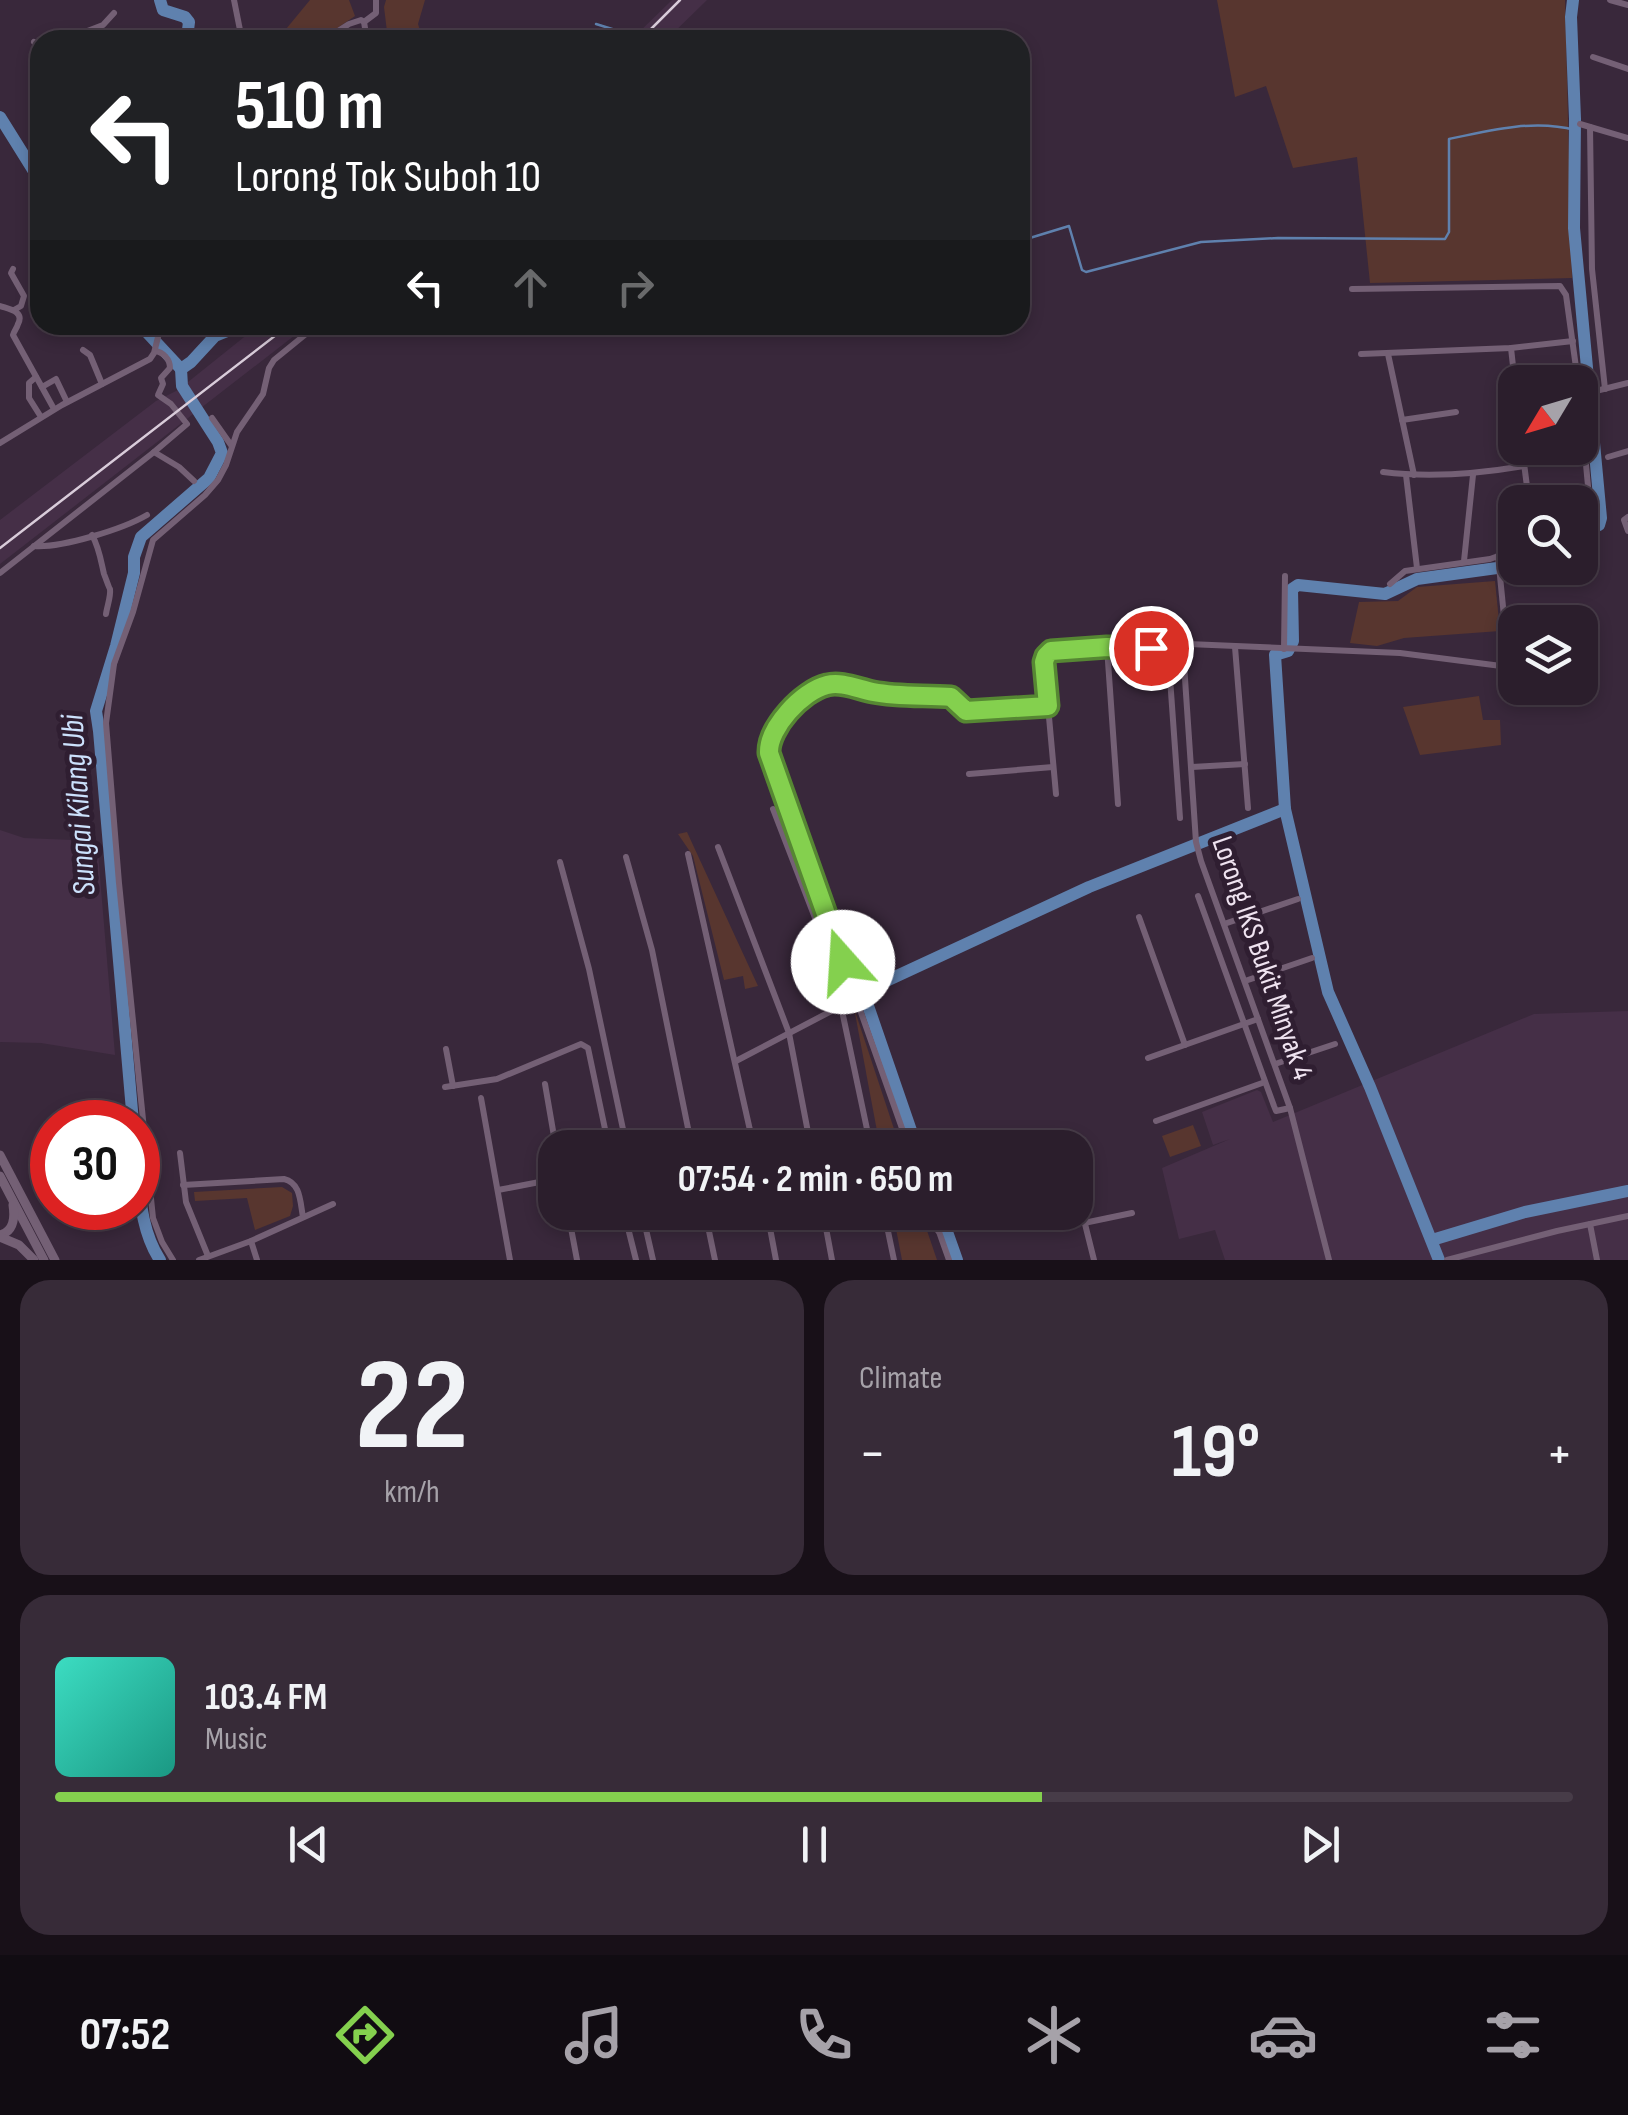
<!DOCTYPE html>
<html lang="en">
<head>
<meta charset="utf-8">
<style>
	body { margin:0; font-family:"Sofia Sans Condensed",sans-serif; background:#372b38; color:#f1f3f6; height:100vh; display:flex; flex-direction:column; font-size:38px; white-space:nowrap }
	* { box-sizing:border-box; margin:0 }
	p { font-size:32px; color:#a6a2a9 }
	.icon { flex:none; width:55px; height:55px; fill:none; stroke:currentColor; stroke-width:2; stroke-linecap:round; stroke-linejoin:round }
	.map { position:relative; height:1260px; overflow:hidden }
	.panel { display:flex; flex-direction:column; gap:20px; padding:20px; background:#181018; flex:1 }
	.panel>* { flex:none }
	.hud { position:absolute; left:30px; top:30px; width:1000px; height:305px; border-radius:30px; box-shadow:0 5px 15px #0003,0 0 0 2px #473c48; background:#202124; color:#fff; overflow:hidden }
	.needle { width:65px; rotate:232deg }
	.fabs { position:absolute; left:1498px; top:365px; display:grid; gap:20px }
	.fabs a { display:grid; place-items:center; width:100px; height:100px; border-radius:20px; background:#2b1e2c; box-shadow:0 5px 15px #0003,0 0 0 2px #473c48; font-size:50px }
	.speed { position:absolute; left:30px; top:1100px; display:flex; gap:20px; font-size:50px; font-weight:700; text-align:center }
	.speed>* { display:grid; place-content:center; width:130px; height:130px; border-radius:50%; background:#2b1e2c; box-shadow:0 5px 15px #0003,0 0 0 2px #473c48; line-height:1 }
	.speed .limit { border:15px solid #d22; background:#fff; color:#111 }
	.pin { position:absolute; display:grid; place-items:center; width:85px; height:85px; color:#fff; margin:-42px; border:5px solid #fff; border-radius:50%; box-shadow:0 2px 10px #0007 }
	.me { position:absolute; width:110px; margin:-55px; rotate:341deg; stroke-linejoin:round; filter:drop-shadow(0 0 8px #0008) }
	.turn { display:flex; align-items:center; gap:35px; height:210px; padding:0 40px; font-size:45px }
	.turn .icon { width:130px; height:130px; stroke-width:2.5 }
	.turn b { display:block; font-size:70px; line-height:85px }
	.lanes { display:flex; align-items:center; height:95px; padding:0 40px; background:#0003; justify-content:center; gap:50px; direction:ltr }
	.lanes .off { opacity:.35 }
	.big { font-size:75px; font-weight:700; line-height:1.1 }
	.panel .card { flex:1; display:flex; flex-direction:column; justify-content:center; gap:15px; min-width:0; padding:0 35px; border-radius:30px; background:#372b38 }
	.panel .dial { align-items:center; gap:0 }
	.dial b { font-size:130px; line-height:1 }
	.song { display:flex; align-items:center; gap:30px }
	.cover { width:120px; height:120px; border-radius:15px; background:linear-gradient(135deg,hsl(170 70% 55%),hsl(170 70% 35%)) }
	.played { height:10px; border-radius:5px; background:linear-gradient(90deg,#84d04e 65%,#473c48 65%) }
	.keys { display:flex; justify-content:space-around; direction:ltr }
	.heat { display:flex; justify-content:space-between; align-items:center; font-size:55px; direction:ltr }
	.panel .tiles { flex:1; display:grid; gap:20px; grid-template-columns:1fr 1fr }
	.card:last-child { grid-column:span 2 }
	.trip { position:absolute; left:538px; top:1130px; width:555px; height:100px; border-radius:30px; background:#2b1e2c; box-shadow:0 5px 15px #0003,0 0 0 2px #473c48; font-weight:700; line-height:100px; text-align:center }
	.tab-bar { display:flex; height:160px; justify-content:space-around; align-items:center; background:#110c12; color:#a6a2a9 }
	.tab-bar .icon { width:70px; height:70px }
	.tab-bar .selected { color:#84d04e }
	.tab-bar b { font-size:45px; color:#f1f3f6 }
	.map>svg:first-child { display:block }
	.built { fill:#452f47 }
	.green { fill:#58362f }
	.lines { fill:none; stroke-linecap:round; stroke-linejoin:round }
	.stream { stroke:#5f81ae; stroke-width:2.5 }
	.river { stroke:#5f81ae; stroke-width:12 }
	.street { stroke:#746075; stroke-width:6 }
	.secondary { stroke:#746075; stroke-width:9 }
	.rail { stroke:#d9ccda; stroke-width:2.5 }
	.route-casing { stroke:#568733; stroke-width:25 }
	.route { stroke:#84d04e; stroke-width:18 }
	.labels { text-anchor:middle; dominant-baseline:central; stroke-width:10; stroke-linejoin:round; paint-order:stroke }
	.street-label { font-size:30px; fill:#efe3f0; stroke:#2f1e31 }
	.water-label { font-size:32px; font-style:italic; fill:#cce1fc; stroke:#2f1e31 }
</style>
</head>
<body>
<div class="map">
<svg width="1628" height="1260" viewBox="0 0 1628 1260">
	<rect width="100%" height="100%" fill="#39283b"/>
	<g class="built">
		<path d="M672 0H707L666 40H631Z"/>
		<path d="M259 325H308L0 564V520L156 401 178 390Z"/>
		<path d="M0 830 24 838 97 841 115 1055 41 1043 0 1042Z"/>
		<path d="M1628 1011V1260H1225L1215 1230 1179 1239 1162 1168 1230 1139 1213 1145 1202 1112 1257 1090 1261 1092 1273 1122 1534 1014Z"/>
	</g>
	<g class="green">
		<path d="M310 0H349L355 16 320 40H277Z"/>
		<path d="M386 0H425L418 24 423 40H388L384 7Z"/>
		<path d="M1217 0H1565L1572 278 1370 283 1357 157 1293 168 1266 86 1235 97Z"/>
		<path d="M1495 581 1500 631 1404 638 1377 646 1350 643 1359 602 1398 601 1417 587Z"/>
		<path d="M1479 696 1483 720H1500L1501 745 1420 755 1403 707Z"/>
		<path d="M687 832 758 986 745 989 743 976 724 980 693 856 678 834Z"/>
		<path d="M854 1008 900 1147H880Z"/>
		<path d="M1193 1125 1201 1146 1170 1157 1162 1136Z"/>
		<path d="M282 1187 292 1193 293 1206 290 1216 255 1230 247 1198 195 1201 194 1192Z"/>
		<path d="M893 1213H921L937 1260H902Z"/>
	</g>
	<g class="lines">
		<g class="stream">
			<path d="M596 24 625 33 630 40"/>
			<path d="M1020 241 1069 226 1082 270 1086 272 1201 242 1278 238 1445 239 1449 232V139C1490 130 1535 119 1575 130"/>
		</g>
		<g class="river">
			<path d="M160 0 163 10 185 17 189 22 187 38 182 40"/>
			<path d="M1573 0 1571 17 1575 119 1574 228 1601 518 1599 525 1580 533"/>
			<path d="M0 117 40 181"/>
			<path d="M140 325 181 369"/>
			<path d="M133 1122 99 731 96 711 116 646 134 573V557L141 537 209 478 222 453 218 442 182 386 181 369 191 362 215 336 242 325"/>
			<path d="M917 1148 866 1000 871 988 1089 887 1285 809"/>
			<path d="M138 1175C140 1204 144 1236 160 1260"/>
			<path d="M940 1212 957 1260"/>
			<path d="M1432 1240 1525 1212 1628 1191"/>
			<path d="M1439 1260 1370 1087 1328 992 1285 809 1275 655 1288 651 1293 641 1292 589 1298 585 1385 594 1417 579 1497 568 1515 561"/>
		</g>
		<g class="street">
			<path d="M234 0 242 40"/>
			<path d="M1610 0 1628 5"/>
			<path d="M364 22 376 13V0"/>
			<path d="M64 40 103 25 114 13"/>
			<path d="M324 40 349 24 361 20 364 22 367 40"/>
			<path d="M34 42 40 46"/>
			<path d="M1593 57 1628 69"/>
			<path d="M1580 124 1628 138"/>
			<path d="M1590 127 1592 269 1605 389"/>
			<path d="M13 269 11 273 24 296 21 306 14 310"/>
			<path d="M1352 289 1560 286 1566 295 1578 382"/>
			<path d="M0 306C8 309 25 311 18 324 17 328 14 331 13 335L54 409"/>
			<path d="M1511 348 1515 384"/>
			<path d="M83 350 90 355 102 384"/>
			<path d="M1361 354 1511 348 1573 341"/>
			<path d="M1388 354 1414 475"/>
			<path d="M36 377 29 383V398L41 417"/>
			<path d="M42 387 56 379 67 402"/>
			<path d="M1580 395 1628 383"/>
			<path d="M1580 401 1590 507"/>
			<path d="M212 418 231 445"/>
			<path d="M1402 420 1456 412"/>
			<path d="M0 443 62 405 150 359 154 353 161 325"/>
			<path d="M1522 448 1529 502"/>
			<path d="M154 452 187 424 171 404 158 395 163 384 161 378 170 368C170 359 163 352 155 351"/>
			<path d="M1608 457 1628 451"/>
			<path d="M1383 472C1431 478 1477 474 1524 466"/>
			<path d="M1406 475 1417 568"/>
			<path d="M1628 517 1624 520 1628 531"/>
			<path d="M92 535C99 547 101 561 104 574 105 576 109 588 110 589 111 597 107 606 106 614"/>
			<path d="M34 546C62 548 123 529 147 515"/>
			<path d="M1464 561 1473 475"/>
			<path d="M0 573 154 452 179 467 194 481"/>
			<path d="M1390 584 1405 571 1490 559 1515 550"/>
			<path d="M1107 647 1118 804"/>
			<path d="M1235 647 1248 808"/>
			<path d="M1284 649 1285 576"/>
			<path d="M1168 650 1180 818"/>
			<path d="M1192 767 1245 764"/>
			<path d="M969 774 1053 767"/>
			<path d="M1056 794 1044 662 1048 653 1107 647 1183 649"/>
			<path d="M718 847 789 1033 811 1148"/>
			<path d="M688 854 754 1148"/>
			<path d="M626 857 652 950 692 1148"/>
			<path d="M560 862 589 969 627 1148"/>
			<path d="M1198 896 1274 1106 1276 1111 1290 1108"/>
			<path d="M1139 917 1185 1045"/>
			<path d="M1224 924 1298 899"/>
			<path d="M1245 981 1312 958"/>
			<path d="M841 1006 871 1148"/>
			<path d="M446 1049 453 1086"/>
			<path d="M1148 1058 1258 1019"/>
			<path d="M736 1061 841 1006 847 1001 773 809"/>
			<path d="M1275 1064 1335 1044"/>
			<path d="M545 1084 556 1148"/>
			<path d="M445 1087 497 1079 581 1044 588 1048 609 1148"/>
			<path d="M481 1098 510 1260"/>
			<path d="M1156 1121 1265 1082"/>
			<path d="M909 1148 769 753 768 740 785 715 818 689 830 684 901 695 951 697 966 711 1048 706"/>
			<path d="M180 1153 186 1202 208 1256"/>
			<path d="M1075 1184 1094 1260"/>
			<path d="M183 1185 284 1179C301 1183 300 1202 303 1217"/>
			<path d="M498 1190 555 1179"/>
			<path d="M568 1212 577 1260"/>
			<path d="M624 1212 636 1260"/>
			<path d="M642 1212 653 1260"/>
			<path d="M705 1212 715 1260"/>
			<path d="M767 1212 776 1260"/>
			<path d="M823 1212 832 1260"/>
			<path d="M884 1212 894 1260"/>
			<path d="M932 1212 949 1260"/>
			<path d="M1084 1223 1132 1213"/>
			<path d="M1590 1224 1597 1260"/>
			<path d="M938 1231 964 1212"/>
			<path d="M251 1241 257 1260"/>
			<path d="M173 1260 162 1242 153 1218 119 883 106 723 114 664 133 612 153 540 205 495 218 480 226 465 237 432 263 394 269 368 274 360 317 325"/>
			<path d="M199 1260 251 1241 333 1204"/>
			<path d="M1329 1260 1290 1108 1201 861 1196 842 1183 649 1188 644 1400 653 1509 667 1498 556"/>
			<path d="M1447 1260 1557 1231 1628 1216"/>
		</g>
		<g class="secondary">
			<path d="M0 1155 55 1260"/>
			<path d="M0 1176 44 1260"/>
			<path d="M0 1235C14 1231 15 1218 13 1205"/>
			<path d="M0 1237 19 1245 34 1260"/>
		</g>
		<g class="rail">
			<path d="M640 40 680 0"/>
			<path d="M0 548 289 325"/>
		</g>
	</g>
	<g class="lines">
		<defs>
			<path id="route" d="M843 962 769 753C768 728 802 691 827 685 841 681 858 689 873 692 899 697 925 695 951 697L966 711 1048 706 1044 662 1046 656 1051 651 1107 647 1151 648"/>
		</defs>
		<use href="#route" class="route-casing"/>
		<use href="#route" class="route"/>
	</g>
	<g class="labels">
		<g class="street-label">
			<text transform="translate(1262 958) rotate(71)">Lorong IKS Bukit Minyak 4</text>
		</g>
		<g class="water-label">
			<text transform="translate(79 805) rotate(-94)">Sungai Kilang Ubi</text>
		</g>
	</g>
</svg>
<div class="fabs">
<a><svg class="needle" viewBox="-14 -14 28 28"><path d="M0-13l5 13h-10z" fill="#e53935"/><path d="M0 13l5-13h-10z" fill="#a6a2a9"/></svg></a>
<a><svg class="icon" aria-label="search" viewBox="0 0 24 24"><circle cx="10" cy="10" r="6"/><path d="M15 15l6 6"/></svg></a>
<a><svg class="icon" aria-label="layers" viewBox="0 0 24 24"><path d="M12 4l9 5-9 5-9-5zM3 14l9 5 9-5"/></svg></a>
</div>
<div class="speed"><div class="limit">30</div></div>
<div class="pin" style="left:1151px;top:648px;background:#d93025"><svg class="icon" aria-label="arrive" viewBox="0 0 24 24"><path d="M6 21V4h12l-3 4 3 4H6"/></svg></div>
<svg class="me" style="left:843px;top:962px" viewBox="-20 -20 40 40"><circle r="19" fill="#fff"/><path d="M0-13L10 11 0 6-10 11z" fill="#84d04e"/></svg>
<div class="trip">07:54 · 2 min · 650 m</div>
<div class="hud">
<div class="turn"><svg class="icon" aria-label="left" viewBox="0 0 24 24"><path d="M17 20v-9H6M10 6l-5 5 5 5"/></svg><div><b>510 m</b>Lorong Tok Suboh 10</div></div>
<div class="lanes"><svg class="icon" aria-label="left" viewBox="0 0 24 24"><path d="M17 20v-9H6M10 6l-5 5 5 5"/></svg><svg class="icon off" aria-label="ahead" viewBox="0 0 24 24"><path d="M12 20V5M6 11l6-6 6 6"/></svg><svg class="icon off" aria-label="right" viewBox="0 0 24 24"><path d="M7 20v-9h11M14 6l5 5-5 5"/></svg></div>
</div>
</div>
<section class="panel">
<div class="tiles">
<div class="card dial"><b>22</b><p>km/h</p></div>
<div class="card"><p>Climate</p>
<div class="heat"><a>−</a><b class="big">19°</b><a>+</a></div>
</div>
<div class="card">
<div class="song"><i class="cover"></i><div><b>103.4 FM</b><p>Music</p></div></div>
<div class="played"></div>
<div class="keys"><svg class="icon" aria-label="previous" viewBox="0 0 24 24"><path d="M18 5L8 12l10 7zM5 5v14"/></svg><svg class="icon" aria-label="pause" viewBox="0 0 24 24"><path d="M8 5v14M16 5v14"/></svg><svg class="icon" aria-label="next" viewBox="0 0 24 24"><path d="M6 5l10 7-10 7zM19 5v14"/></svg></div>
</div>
</div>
</section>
<nav class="tab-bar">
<b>07:52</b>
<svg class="icon selected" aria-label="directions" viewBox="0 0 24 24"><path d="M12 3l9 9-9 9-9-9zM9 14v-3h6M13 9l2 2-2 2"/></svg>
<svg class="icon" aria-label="music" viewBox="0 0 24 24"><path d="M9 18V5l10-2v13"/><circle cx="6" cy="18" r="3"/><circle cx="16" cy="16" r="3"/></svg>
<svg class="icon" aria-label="phone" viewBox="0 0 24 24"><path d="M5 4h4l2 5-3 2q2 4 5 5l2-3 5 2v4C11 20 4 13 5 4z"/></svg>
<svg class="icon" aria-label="climate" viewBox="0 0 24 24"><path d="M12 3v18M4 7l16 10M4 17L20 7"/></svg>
<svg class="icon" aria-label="car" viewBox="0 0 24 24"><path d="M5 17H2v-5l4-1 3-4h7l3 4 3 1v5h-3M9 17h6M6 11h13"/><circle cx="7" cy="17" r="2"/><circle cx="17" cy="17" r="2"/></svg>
<svg class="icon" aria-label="filters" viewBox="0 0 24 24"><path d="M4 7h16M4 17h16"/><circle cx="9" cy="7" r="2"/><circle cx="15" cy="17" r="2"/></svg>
</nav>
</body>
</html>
